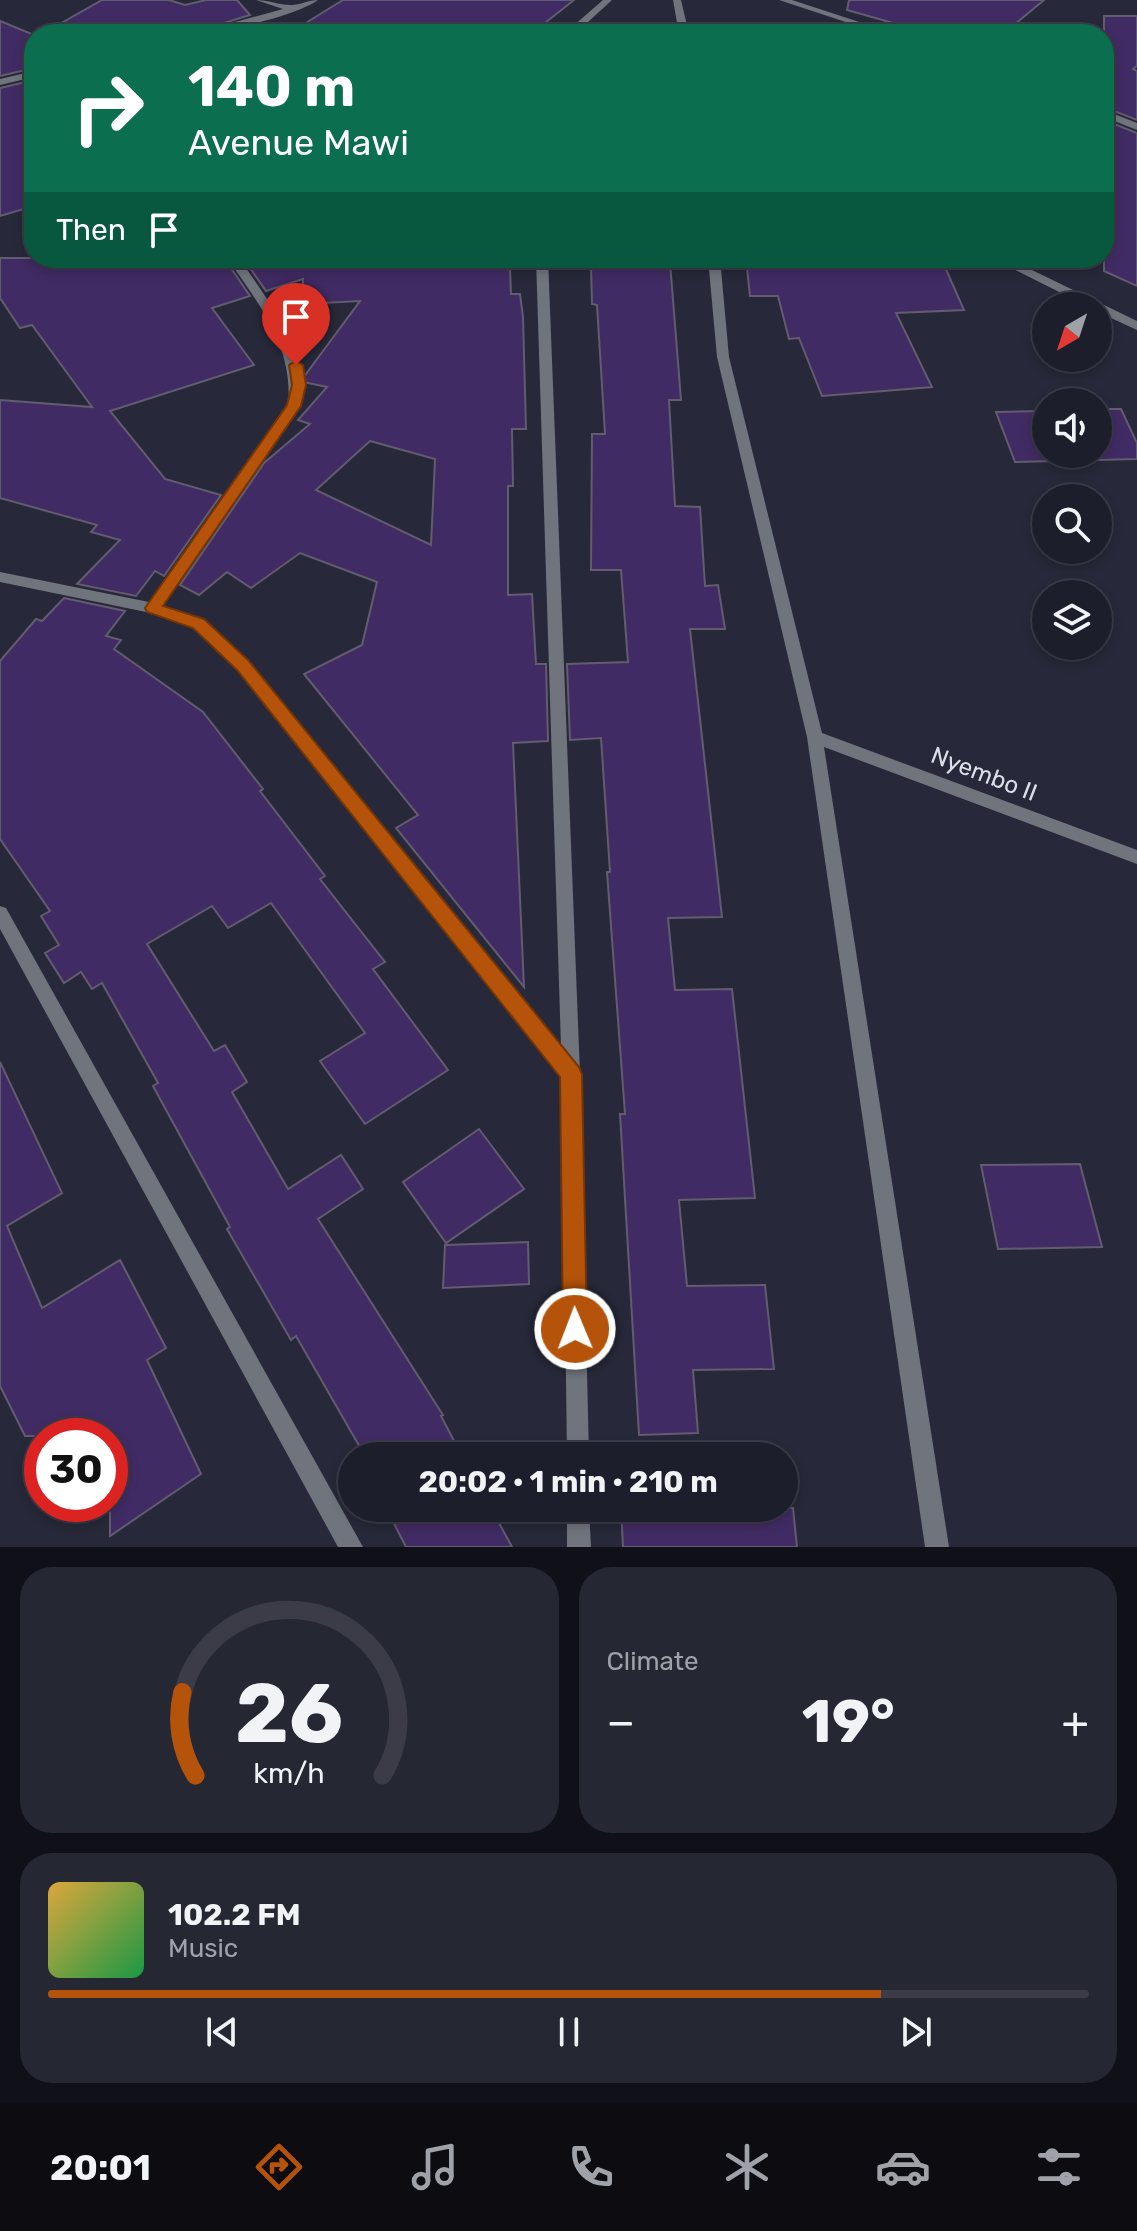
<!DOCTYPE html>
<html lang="en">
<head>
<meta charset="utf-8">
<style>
	body { margin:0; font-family:Rubik,sans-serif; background:#252733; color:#f1f3f6; height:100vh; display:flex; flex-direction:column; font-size:30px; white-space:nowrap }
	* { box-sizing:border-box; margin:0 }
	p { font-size:26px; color:#a0a2a9 }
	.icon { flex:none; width:44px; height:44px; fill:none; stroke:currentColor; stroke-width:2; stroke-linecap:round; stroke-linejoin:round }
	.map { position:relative; height:1547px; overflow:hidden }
	.sheet { display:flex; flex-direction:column; gap:20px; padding:20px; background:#101018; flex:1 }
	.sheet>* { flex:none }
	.top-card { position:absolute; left:24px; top:24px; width:1090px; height:244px; border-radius:32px; box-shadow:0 4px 12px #0003,0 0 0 2px #3b3c47; background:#0b6e4f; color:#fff; overflow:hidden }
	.needle { width:52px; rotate:219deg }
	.controls { position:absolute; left:1032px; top:292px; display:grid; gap:16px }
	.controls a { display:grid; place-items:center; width:80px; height:80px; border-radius:50%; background:#1d1e2b; box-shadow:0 4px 12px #0003,0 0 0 2px #3b3c47; font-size:40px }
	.speed { position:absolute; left:24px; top:1418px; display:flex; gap:16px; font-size:40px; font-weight:700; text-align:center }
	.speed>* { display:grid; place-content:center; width:104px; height:104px; border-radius:50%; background:#1d1e2b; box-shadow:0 4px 12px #0003,0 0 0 2px #3b3c47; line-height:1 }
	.speed .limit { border:12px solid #d22; background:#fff; color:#111 }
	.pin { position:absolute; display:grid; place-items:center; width:68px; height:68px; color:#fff; margin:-82px -34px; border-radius:50% 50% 50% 0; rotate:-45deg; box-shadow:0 0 8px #0007 }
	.pin .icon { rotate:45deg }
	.me { position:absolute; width:88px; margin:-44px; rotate:359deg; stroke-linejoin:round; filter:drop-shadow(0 0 6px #0008) }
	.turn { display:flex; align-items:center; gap:28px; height:168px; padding:0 32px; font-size:36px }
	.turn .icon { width:104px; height:104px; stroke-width:2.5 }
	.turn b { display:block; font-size:56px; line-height:68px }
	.then { display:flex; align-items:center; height:76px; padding:0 32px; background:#0003; gap:16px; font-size:30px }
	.big { font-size:60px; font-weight:700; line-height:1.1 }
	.sheet .widget { flex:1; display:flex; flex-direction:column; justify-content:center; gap:12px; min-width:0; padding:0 28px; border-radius:32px; background:#252733 }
	.sheet .dial { align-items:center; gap:0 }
	.dial svg { height:208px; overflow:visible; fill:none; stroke:#3b3c47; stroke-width:7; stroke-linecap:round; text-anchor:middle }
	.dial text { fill:#f1f3f6; stroke:none }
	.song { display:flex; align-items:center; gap:24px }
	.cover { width:96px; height:96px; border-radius:12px; background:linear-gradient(135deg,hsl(40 70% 55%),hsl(140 70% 35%)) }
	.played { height:8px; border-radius:4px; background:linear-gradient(90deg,#b45309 80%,#3b3c47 80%) }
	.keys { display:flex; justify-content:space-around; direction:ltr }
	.heat { display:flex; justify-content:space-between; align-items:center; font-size:44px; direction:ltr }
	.sheet .tiles { flex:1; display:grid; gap:20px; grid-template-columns:1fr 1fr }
	.widget:last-child { grid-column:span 2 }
	.trip { position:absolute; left:338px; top:1442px; width:460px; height:80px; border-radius:40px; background:#1d1e2b; box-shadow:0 4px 12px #0003,0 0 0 2px #3b3c47; font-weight:700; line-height:80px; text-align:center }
	.menu { display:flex; height:128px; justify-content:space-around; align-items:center; background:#0c0c11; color:#a0a2a9 }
	.menu .icon { width:56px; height:56px }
	.menu .active { color:#b45309 }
	.menu b { font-size:36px; color:#f1f3f6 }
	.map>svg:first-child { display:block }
	.building { fill:#412b64; stroke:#625c6f; stroke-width:2; fill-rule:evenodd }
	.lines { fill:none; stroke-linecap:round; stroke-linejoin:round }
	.street { fill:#70747d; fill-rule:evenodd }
	.route { fill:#b45309; stroke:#753606; stroke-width:2 }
	.labels { text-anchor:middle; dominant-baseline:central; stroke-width:8; stroke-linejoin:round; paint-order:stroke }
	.street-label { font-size:24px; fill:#dcdee9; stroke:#272839 }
</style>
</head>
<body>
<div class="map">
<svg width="1137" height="1547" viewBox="0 0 1137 1547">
	<rect width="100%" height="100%" fill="#272839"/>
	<g class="building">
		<path d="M102 0H169L185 5 206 0H237L250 15 188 34H42Z"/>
		<path d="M343 0H574L531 34H288Z"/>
		<path d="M849 0H1044L1003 34H932L847 10Z"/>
		<path d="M1104 16H1137V66L1133 69 1137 71V120L1104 107Z"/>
		<path d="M0 21 34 35V68L0 76Z"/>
		<path d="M34 80V206L0 216V88Z"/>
		<path d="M1104 120 1137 133V286L1104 271Z"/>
		<path d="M0 258H224L250 296 212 308 254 365 110 411 165 479 221 495 164 576 155 571 136 596 77 584 120 540 91 532 97 525 0 498V400L92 407 32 325 20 328 0 298Z"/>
		<path d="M243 258H440V269L510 268 511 294H520L523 317 526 429H512L513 486H508V595L532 594 536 664H546L548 741 513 743 524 987 396 828 418 815 304 674 362 645 377 582 300 553 251 588 227 572 199 595 180 585 264 463 310 424 298 420 327 387 303 382V378L360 301 302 304 303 279 266 291ZM370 441 435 459 431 545 316 490Z"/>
		<path d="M746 258H941L964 310 896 313 932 387 822 396 799 338 789 339 778 296H750Z"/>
		<path d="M636 262H670L681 400H669L675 506 700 507 705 586 718 585 725 629H690L722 917 668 918 675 990 732 989 755 1198 679 1200 687 1286 765 1285 774 1369 693 1370 698 1433 639 1435 620 1114H625L607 872H610L601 738 570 740 567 664 628 662 621 570H591L592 434H605L597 305 592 304 591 265H636Z"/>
		<path d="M1098 409H1121L1137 443V459L1015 462 996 412 1046 411V454H1098Z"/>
		<path d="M64 598 125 611 106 636 121 640 114 649 203 712 263 789 260 791 325 876 320 879 385 962 373 969 448 1070 365 1124 320 1061 365 1033 271 903 228 928 212 906 147 944 214 1051 225 1045 247 1082 232 1092 288 1189 341 1155 363 1189 318 1219 443 1415 441 1416 462 1456H365L296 1336 291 1340 227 1229 230 1227 153 1086 158 1083 102 983 92 989 81 972 64 983 45 953 59 945 41 916 50 911 0 839V661L36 619 42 621Z"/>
		<path d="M0 1062 62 1193 7 1226 42 1308 120 1260 166 1348 147 1360 201 1474 110 1536V1436H25L0 1386Z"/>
		<path d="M479 1129 524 1189 446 1243 403 1182Z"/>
		<path d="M1080 1164 1102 1247 998 1249 981 1165Z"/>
		<path d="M528 1242 529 1284 443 1288 445 1245Z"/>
		<path d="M386 1508H491L512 1547H406Z"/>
		<path d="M621 1508H793L797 1547H623Z"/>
	</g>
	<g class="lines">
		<g class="street">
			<path d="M256 0C268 0 279 5 291 5 300 5 309 0 318 0 296 16 219 34 191 34L283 9Z"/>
			<path d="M603 0H612L575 34H564Z"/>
			<path d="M673 0H681L689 34H679Z"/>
			<path d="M779 0H792L896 34H882Z"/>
			<path d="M34 71V77L0 85V79Z"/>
			<path d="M1104 110 1137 123V130L1104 117Z"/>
			<path d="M227 258H239C270 304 307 347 300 406L162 606 203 620 248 661 561 1047 536 258H548L580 1074 589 1456H567L562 1077 238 669 193 628 151 613 0 582V572L149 602 288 406C294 347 259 304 227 258Z"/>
			<path d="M708 258H720L729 357 822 733 1137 850V864L824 747 949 1547H925L807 737 717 357Z"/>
			<path d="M992 258H1007L1137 321V330L1098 312V306H1087Z"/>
			<path d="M0 906 6 908 363 1547H338L0 929Z"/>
			<path d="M567 1508H589L591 1547H567Z"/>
		</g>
	</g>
	<path class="route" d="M296 361 303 365 306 385 301 406 163 606 204 619 249 661 579 1067 582 1074 587 1329 584 1337 575 1341 567 1337 563 1329 560 1077 237 670 193 628 147 612 145 608 287 405 292 385 289 365Z"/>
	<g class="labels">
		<g class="street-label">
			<text transform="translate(984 774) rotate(21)">Nyembo II</text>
		</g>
	</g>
</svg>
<div class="controls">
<a><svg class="needle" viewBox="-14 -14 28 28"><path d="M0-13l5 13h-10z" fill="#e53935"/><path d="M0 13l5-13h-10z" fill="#a0a2a9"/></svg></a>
<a><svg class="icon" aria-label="sound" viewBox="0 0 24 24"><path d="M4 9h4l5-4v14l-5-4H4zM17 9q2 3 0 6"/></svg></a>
<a><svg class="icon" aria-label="search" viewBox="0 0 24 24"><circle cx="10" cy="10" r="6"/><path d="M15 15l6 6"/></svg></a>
<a><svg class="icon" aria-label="layers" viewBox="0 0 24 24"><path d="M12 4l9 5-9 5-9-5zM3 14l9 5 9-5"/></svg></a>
</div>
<div class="speed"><div class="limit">30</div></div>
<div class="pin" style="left:296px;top:365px;background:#d93025"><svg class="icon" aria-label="arrive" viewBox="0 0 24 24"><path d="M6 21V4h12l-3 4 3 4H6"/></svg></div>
<svg class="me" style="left:575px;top:1329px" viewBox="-20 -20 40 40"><circle r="17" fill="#b45309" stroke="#fff" stroke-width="3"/><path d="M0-11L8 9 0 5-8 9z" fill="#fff"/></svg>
<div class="trip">20:02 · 1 min · 210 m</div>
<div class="top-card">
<div class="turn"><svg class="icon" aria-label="right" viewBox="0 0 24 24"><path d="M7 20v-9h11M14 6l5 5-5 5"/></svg><div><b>140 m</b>Avenue Mawi</div></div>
<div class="then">Then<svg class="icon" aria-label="arrive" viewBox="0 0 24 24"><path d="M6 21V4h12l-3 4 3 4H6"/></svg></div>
</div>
</div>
<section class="sheet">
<div class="tiles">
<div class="widget dial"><svg viewBox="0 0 100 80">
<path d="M14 69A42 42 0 1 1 86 69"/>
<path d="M14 69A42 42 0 0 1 9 37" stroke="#b45309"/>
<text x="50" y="56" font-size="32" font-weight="700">26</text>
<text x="50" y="72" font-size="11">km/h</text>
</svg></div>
<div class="widget"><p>Climate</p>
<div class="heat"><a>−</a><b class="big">19°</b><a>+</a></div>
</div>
<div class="widget">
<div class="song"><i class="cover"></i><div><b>102.2 FM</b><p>Music</p></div></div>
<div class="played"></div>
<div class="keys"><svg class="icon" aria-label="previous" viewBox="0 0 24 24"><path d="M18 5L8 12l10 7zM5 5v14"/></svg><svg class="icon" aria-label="pause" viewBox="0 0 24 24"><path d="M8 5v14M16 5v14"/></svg><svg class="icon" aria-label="next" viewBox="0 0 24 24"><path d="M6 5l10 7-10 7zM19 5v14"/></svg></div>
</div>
</div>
</section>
<nav class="menu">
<b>20:01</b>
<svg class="icon active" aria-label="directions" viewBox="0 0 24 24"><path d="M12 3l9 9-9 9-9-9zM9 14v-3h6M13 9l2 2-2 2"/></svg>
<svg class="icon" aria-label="music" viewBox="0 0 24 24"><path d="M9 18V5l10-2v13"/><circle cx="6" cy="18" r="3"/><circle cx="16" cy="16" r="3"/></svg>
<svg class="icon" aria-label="phone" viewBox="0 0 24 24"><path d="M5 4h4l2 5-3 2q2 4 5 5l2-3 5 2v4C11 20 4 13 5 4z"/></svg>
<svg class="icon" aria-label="climate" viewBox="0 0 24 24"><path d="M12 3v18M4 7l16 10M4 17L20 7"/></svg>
<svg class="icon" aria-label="car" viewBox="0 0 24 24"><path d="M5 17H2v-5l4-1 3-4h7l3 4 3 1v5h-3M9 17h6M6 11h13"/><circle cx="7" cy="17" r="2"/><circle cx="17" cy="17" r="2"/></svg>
<svg class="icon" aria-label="filters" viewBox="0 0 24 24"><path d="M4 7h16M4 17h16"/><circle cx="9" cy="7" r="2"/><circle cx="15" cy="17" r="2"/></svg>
</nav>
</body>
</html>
